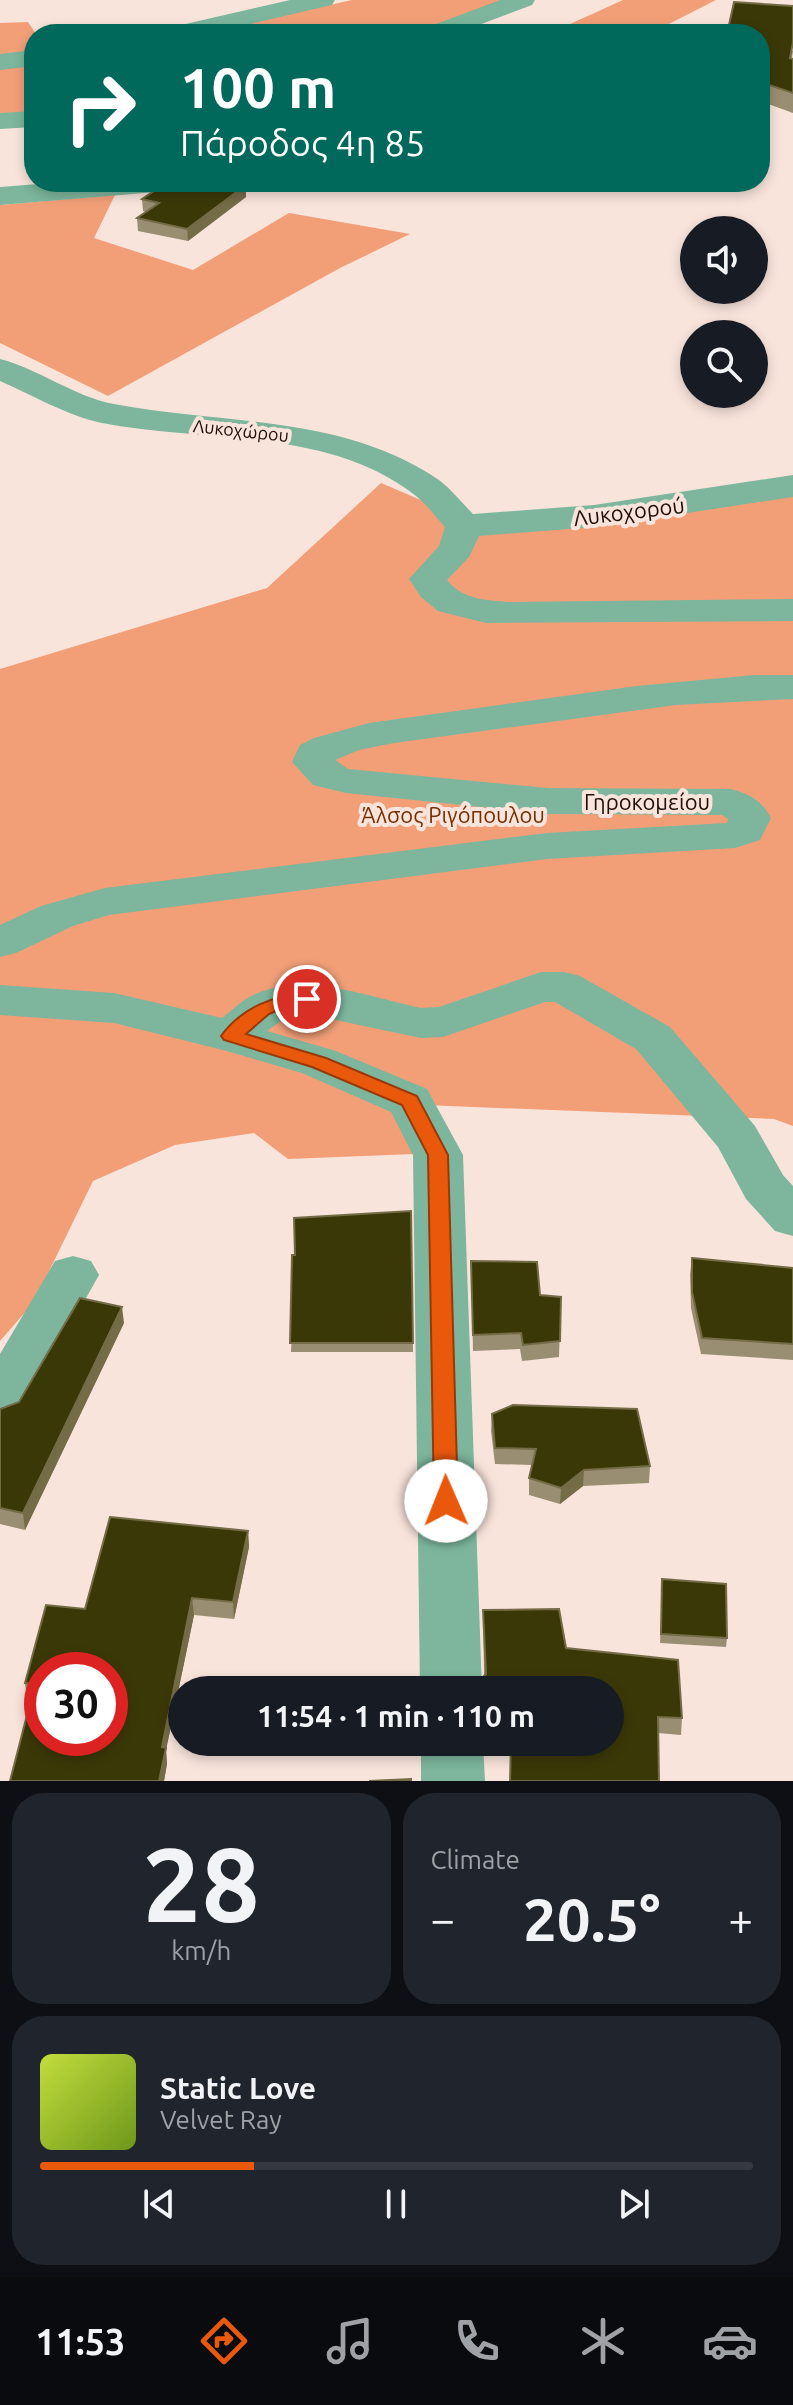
<!DOCTYPE html>
<html lang="en">
<head>
<meta charset="utf-8">
<style>
	body { margin:0; font-family:Ubuntu,sans-serif; background:#20242c; color:#f1f3f6; height:100vh; display:flex; flex-direction:column; font-size:30px; white-space:nowrap }
	* { box-sizing:border-box; margin:0 }
	p { font-size:26px; color:#9ea1a6 }
	.icon { flex:none; width:44px; height:44px; fill:none; stroke:currentColor; stroke-width:2; stroke-linecap:round; stroke-linejoin:round }
	.map { position:relative; height:1781px; overflow:hidden }
	.details { display:flex; flex-direction:column; gap:12px; padding:12px; background:#0d0f14; flex:1 }
	.details>* { flex:none }
	.top-card { position:absolute; left:24px; top:24px; width:746px; height:168px; border-radius:32px; box-shadow:0 4px 12px #0003; background:#00695c; color:#fff; overflow:hidden }
	.buttons { position:absolute; left:680px; top:216px; display:grid; gap:16px }
	.buttons a { display:grid; place-items:center; width:88px; height:88px; border-radius:50%; background:#171b24; box-shadow:0 4px 12px #0003; font-size:40px }
	.speed { position:absolute; left:24px; top:1652px; display:flex; gap:16px; font-size:40px; font-weight:700; text-align:center }
	.speed>* { display:grid; place-content:center; width:104px; height:104px; border-radius:50%; background:#171b24; box-shadow:0 4px 12px #0003; line-height:1 }
	.speed .limit { border:12px solid #d22; background:#fff; color:#111 }
	.pin { position:absolute; display:grid; place-items:center; width:68px; height:68px; color:#fff; margin:-34px; border:4px solid #fff; border-radius:50%; box-shadow:0 2px 8px #0007 }
	.me { position:absolute; width:88px; margin:-44px; rotate:359deg; stroke-linejoin:round; filter:drop-shadow(0 0 6px #0008) }
	.turn { display:flex; align-items:center; gap:28px; height:168px; padding:0 24px; font-size:36px }
	.turn .icon { width:104px; height:104px; stroke-width:2.5 }
	.turn b { display:block; font-size:56px; line-height:68px }
	.big { font-size:60px; font-weight:700; line-height:1.1 }
	.details .widget { flex:1; display:flex; flex-direction:column; justify-content:center; gap:12px; min-width:0; padding:0 28px; border-radius:32px; background:#20242c }
	.details .dial { align-items:center; gap:0 }
	.dial b { font-size:104px; line-height:1 }
	.song { display:flex; align-items:center; gap:24px }
	.cover { width:96px; height:96px; border-radius:12px; background:linear-gradient(135deg,hsl(70 70% 55%),hsl(80 70% 35%)) }
	.played { height:8px; border-radius:4px; background:linear-gradient(90deg,#ea580c 30%,#363941 30%) }
	.keys { display:flex; justify-content:space-around; direction:ltr }
	.heat { display:flex; justify-content:space-between; align-items:center; font-size:44px; direction:ltr }
	.details .tiles { flex:1; display:grid; gap:12px; grid-template-columns:1fr 1fr }
	.widget:last-child { grid-column:span 2 }
	.trip { position:absolute; left:168px; top:1676px; width:456px; height:80px; border-radius:40px; background:#171b24; box-shadow:0 4px 12px #0003; font-weight:700; line-height:80px; text-align:center }
	.tabs { display:flex; height:128px; justify-content:space-around; align-items:center; background:#090b0e; color:#9ea1a6 }
	.tabs .icon { width:56px; height:56px }
	.tabs .on { color:#ea580c }
	.tabs b { font-size:36px; color:#f1f3f6 }
	.map>svg:first-child { display:block }
	.green { fill:#f29f78 }
	.lines { fill:none; stroke-linecap:round; stroke-linejoin:round }
	.minor { fill:#7db69d; fill-rule:evenodd }
	.wall { fill:#9a8e72 }
	.shaded-wall { fill:#746c47 }
	.building { fill:#3b3808; stroke:#746c47; stroke-width:2; fill-rule:evenodd }
	.route { fill:#ea580c; stroke:#983908; stroke-width:2 }
	.labels { text-anchor:middle; dominant-baseline:central; stroke-width:8; stroke-linejoin:round; paint-order:stroke }
	.far-street-label { font-size:18px; fill:#200f07; stroke:#f9e4db }
	.street-label { font-size:22px; fill:#200f07; stroke:#f9e4db }
	.park-label { font-size:22px; fill:#762f02; stroke:#f9e4db }
</style>
</head>
<body>
<div class="map">
<svg width="793" height="1781" viewBox="0 0 793 1781">
	<rect width="100%" height="100%" fill="#f9e4db"/>
	<g class="green">
		<path d="M352 0H509L413 34H200Z"/>
		<path d="M623 0H716L649 34H548Z"/>
		<path d="M28 22 36 34 34 54 0 59V23Z"/>
		<path d="M34 64V114L0 117V68Z"/>
		<path d="M115 195 94 238 193 270 289 213 410 234 340 268 108 396 0 343V205Z"/>
		<path d="M381 483 463 518 793 495V1126L774 1119 425 1105 414 1154 288 1159 254 1133 175 1145 93 1181 34 1302 0 1341V669L267 588Z"/>
	</g>
	<g class="lines">
		<g class="minor">
			<path d="M290 0H335L332 5 207 34H160L164 29Z"/>
			<path d="M500 0H535L532 5 455 34H419L423 29Z"/>
			<path d="M34 50V66L0 70V54Z"/>
			<path d="M34 111V127L0 129V113Z"/>
			<path d="M64 182H183L179 188 169 191 0 205V187Z"/>
			<path d="M0 359C39 369 75 397 114 404 223 425 342 414 439 480 451 489 462 503 473 514L594 505 793 475V497L594 527 479 536 469 557 447 580C463 600 486 600 509 602L793 599V621L486 623 438 611 421 597 409 579 439 546 445 527C436 517 427 505 416 496 328 427 205 443 102 423 68 416 32 395 0 381Z"/>
			<path d="M754 675H793V699L676 705 394 743 359 750 335 760 348 769 548 788 731 789C750 794 762 801 771 818L760 840 735 848 547 859 109 915 73 926 16 953 0 957V925L41 906 105 888 547 833 727 823 728 819 722 815 548 814 346 793 313 785 292 762 300 745 314 738 369 723 637 686Z"/>
			<path d="M541 972H564L580 976 670 1027 755 1126 783 1175 793 1186V1236L775 1231 746 1199 718 1147 636 1049 555 1002H545L443 1037 421 1038 307 1014 288 1016 267 1031 336 1051 427 1089 463 1155 482 1690H420L413 1155 391 1112 302 1073 223 1050 114 1023 0 1015V985L114 993 222 1018C230 1012 238 1004 246 999 298 968 367 997 421 1008L439 1007Z"/>
			<path d="M73 1256 91 1261 99 1275 19 1417 0 1423V1354L55 1261Z"/>
			<path d="M421 1742H483L485 1781H421Z"/>
		</g>
	</g>
	<g class="wall">
		<path d="M760 34 793 51 792 58 793 59V113L760 101Z"/>
		<path d="M246 185V197L188 241 138 231 137 218 146 212 143 211 142 199Z"/>
		<path d="M411 1211 413 1352H291L295 1255Z"/>
		<path d="M692 1258 793 1268V1360L701 1354 691 1308 690 1274Z"/>
		<path d="M471 1261 540 1295 561 1297 559 1357 522 1361 520 1349 473 1351Z"/>
		<path d="M124 1323 25 1530 0 1524V1409L19 1402Z"/>
		<path d="M492 1414 650 1466 649 1483 583 1486 560 1504 529 1495V1478L532 1465 495 1464 491 1431Z"/>
		<path d="M248 1531 249 1547 234 1619 194 1615 166 1750 167 1764 164 1781H10L31 1700 27 1699 25 1683 85 1609Z"/>
		<path d="M662 1588 727 1638 726 1647 660 1643Z"/>
		<path d="M483 1610 566 1648 682 1718 681 1735 658 1733 610 1690H468L469 1677H483L484 1675Z"/>
	</g>
	<g class="shaded-wall">
		<path d="M246 185V197L188 241 187 229Z"/>
		<path d="M122 1307 124 1323 25 1530 23 1513Z"/>
		<path d="M584 1470 583 1486 560 1504 561 1488Z"/>
		<path d="M248 1531 249 1547 234 1619 233 1602Z"/>
		<path d="M192 1598 194 1615 166 1750 167 1764 164 1781H159L162 1747Z"/>
	</g>
	<g class="building">
		<path d="M734 2 793 6V42L790 58 793 59V93L760 82V34H727Z"/>
		<path d="M167 182H230L246 185 187 229 137 218 159 203 142 199Z"/>
		<path d="M411 1211 413 1343H290L292 1255H295L294 1218Z"/>
		<path d="M692 1258 793 1268V1344L702 1338 692 1292Z"/>
		<path d="M471 1261 537 1262 540 1295 561 1297 560 1341 523 1345 521 1333 473 1335Z"/>
		<path d="M80 1298 122 1307 23 1513 0 1508V1409L19 1402Z"/>
		<path d="M513 1405 637 1409 650 1466 584 1470 561 1488 529 1478 536 1449 495 1448 492 1414Z"/>
		<path d="M110 1517 248 1531 233 1602 192 1598 162 1747 166 1748 159 1781H10L35 1684 25 1683 46 1605 85 1609ZM42 1670H110V1738H42Z"/>
		<path d="M662 1579 726 1584 727 1638 661 1634Z"/>
		<path d="M559 1609 566 1648 678 1660 682 1718 658 1717 659 1781H510L511 1742H610V1690H469V1677H483L486 1674 483 1610Z"/>
		<path d="M411 1779V1781H369Z"/>
	</g>
	<path class="route" d="M307 992 316 999 313 1003 283 1008 269 1014 246 1034 326 1058 417 1096 448 1155 458 1501 455 1508 446 1511 438 1508 434 1501 428 1155 402 1105 312 1067 224 1040 221 1036C242 1007 273 996 307 992Z"/>
	<g class="labels">
		<g class="far-street-label">
			<text transform="translate(241 430) rotate(6)">Λυκοχώρου</text>
		</g>
		<g class="street-label">
			<text transform="translate(629 511) rotate(-7)">Λυκοχορού</text>
			<text x="647" y="801">Γηροκομείου</text>
		</g>
		<g class="park-label">
			<text x="453" y="814">Άλσος Ριγόπουλου</text>
		</g>
	</g>
</svg>
<div class="buttons">
<a><svg class="icon" aria-label="sound" viewBox="0 0 24 24"><path d="M4 9h4l5-4v14l-5-4H4zM17 9q2 3 0 6"/></svg></a>
<a><svg class="icon" aria-label="search" viewBox="0 0 24 24"><circle cx="10" cy="10" r="6"/><path d="M15 15l6 6"/></svg></a>
</div>
<div class="speed"><div class="limit">30</div></div>
<div class="pin" style="left:307px;top:999px;background:#d93025"><svg class="icon" aria-label="arrive" viewBox="0 0 24 24"><path d="M6 21V4h12l-3 4 3 4H6"/></svg></div>
<svg class="me" style="left:446px;top:1501px" viewBox="-20 -20 40 40"><circle r="19" fill="#fff"/><path d="M0-13L10 11 0 6-10 11z" fill="#ea580c"/></svg>
<div class="trip">11:54 · 1 min · 110 m</div>
<div class="top-card">
<div class="turn"><svg class="icon" aria-label="right" viewBox="0 0 24 24"><path d="M7 20v-9h11M14 6l5 5-5 5"/></svg><div><b>100 m</b>Πάροδος 4η 85</div></div>
</div>
</div>
<section class="details">
<div class="tiles">
<div class="widget dial"><b>28</b><p>km/h</p></div>
<div class="widget"><p>Climate</p>
<div class="heat"><a>−</a><b class="big">20.5°</b><a>+</a></div>
</div>
<div class="widget">
<div class="song"><i class="cover"></i><div><b>Static Love</b><p>Velvet Ray</p></div></div>
<div class="played"></div>
<div class="keys"><svg class="icon" aria-label="previous" viewBox="0 0 24 24"><path d="M18 5L8 12l10 7zM5 5v14"/></svg><svg class="icon" aria-label="pause" viewBox="0 0 24 24"><path d="M8 5v14M16 5v14"/></svg><svg class="icon" aria-label="next" viewBox="0 0 24 24"><path d="M6 5l10 7-10 7zM19 5v14"/></svg></div>
</div>
</div>
</section>
<nav class="tabs">
<b>11:53</b>
<svg class="icon on" aria-label="directions" viewBox="0 0 24 24"><path d="M12 3l9 9-9 9-9-9zM9 14v-3h6M13 9l2 2-2 2"/></svg>
<svg class="icon" aria-label="music" viewBox="0 0 24 24"><path d="M9 18V5l10-2v13"/><circle cx="6" cy="18" r="3"/><circle cx="16" cy="16" r="3"/></svg>
<svg class="icon" aria-label="phone" viewBox="0 0 24 24"><path d="M5 4h4l2 5-3 2q2 4 5 5l2-3 5 2v4C11 20 4 13 5 4z"/></svg>
<svg class="icon" aria-label="climate" viewBox="0 0 24 24"><path d="M12 3v18M4 7l16 10M4 17L20 7"/></svg>
<svg class="icon" aria-label="car" viewBox="0 0 24 24"><path d="M5 17H2v-5l4-1 3-4h7l3 4 3 1v5h-3M9 17h6M6 11h13"/><circle cx="7" cy="17" r="2"/><circle cx="17" cy="17" r="2"/></svg>
</nav>
</body>
</html>
